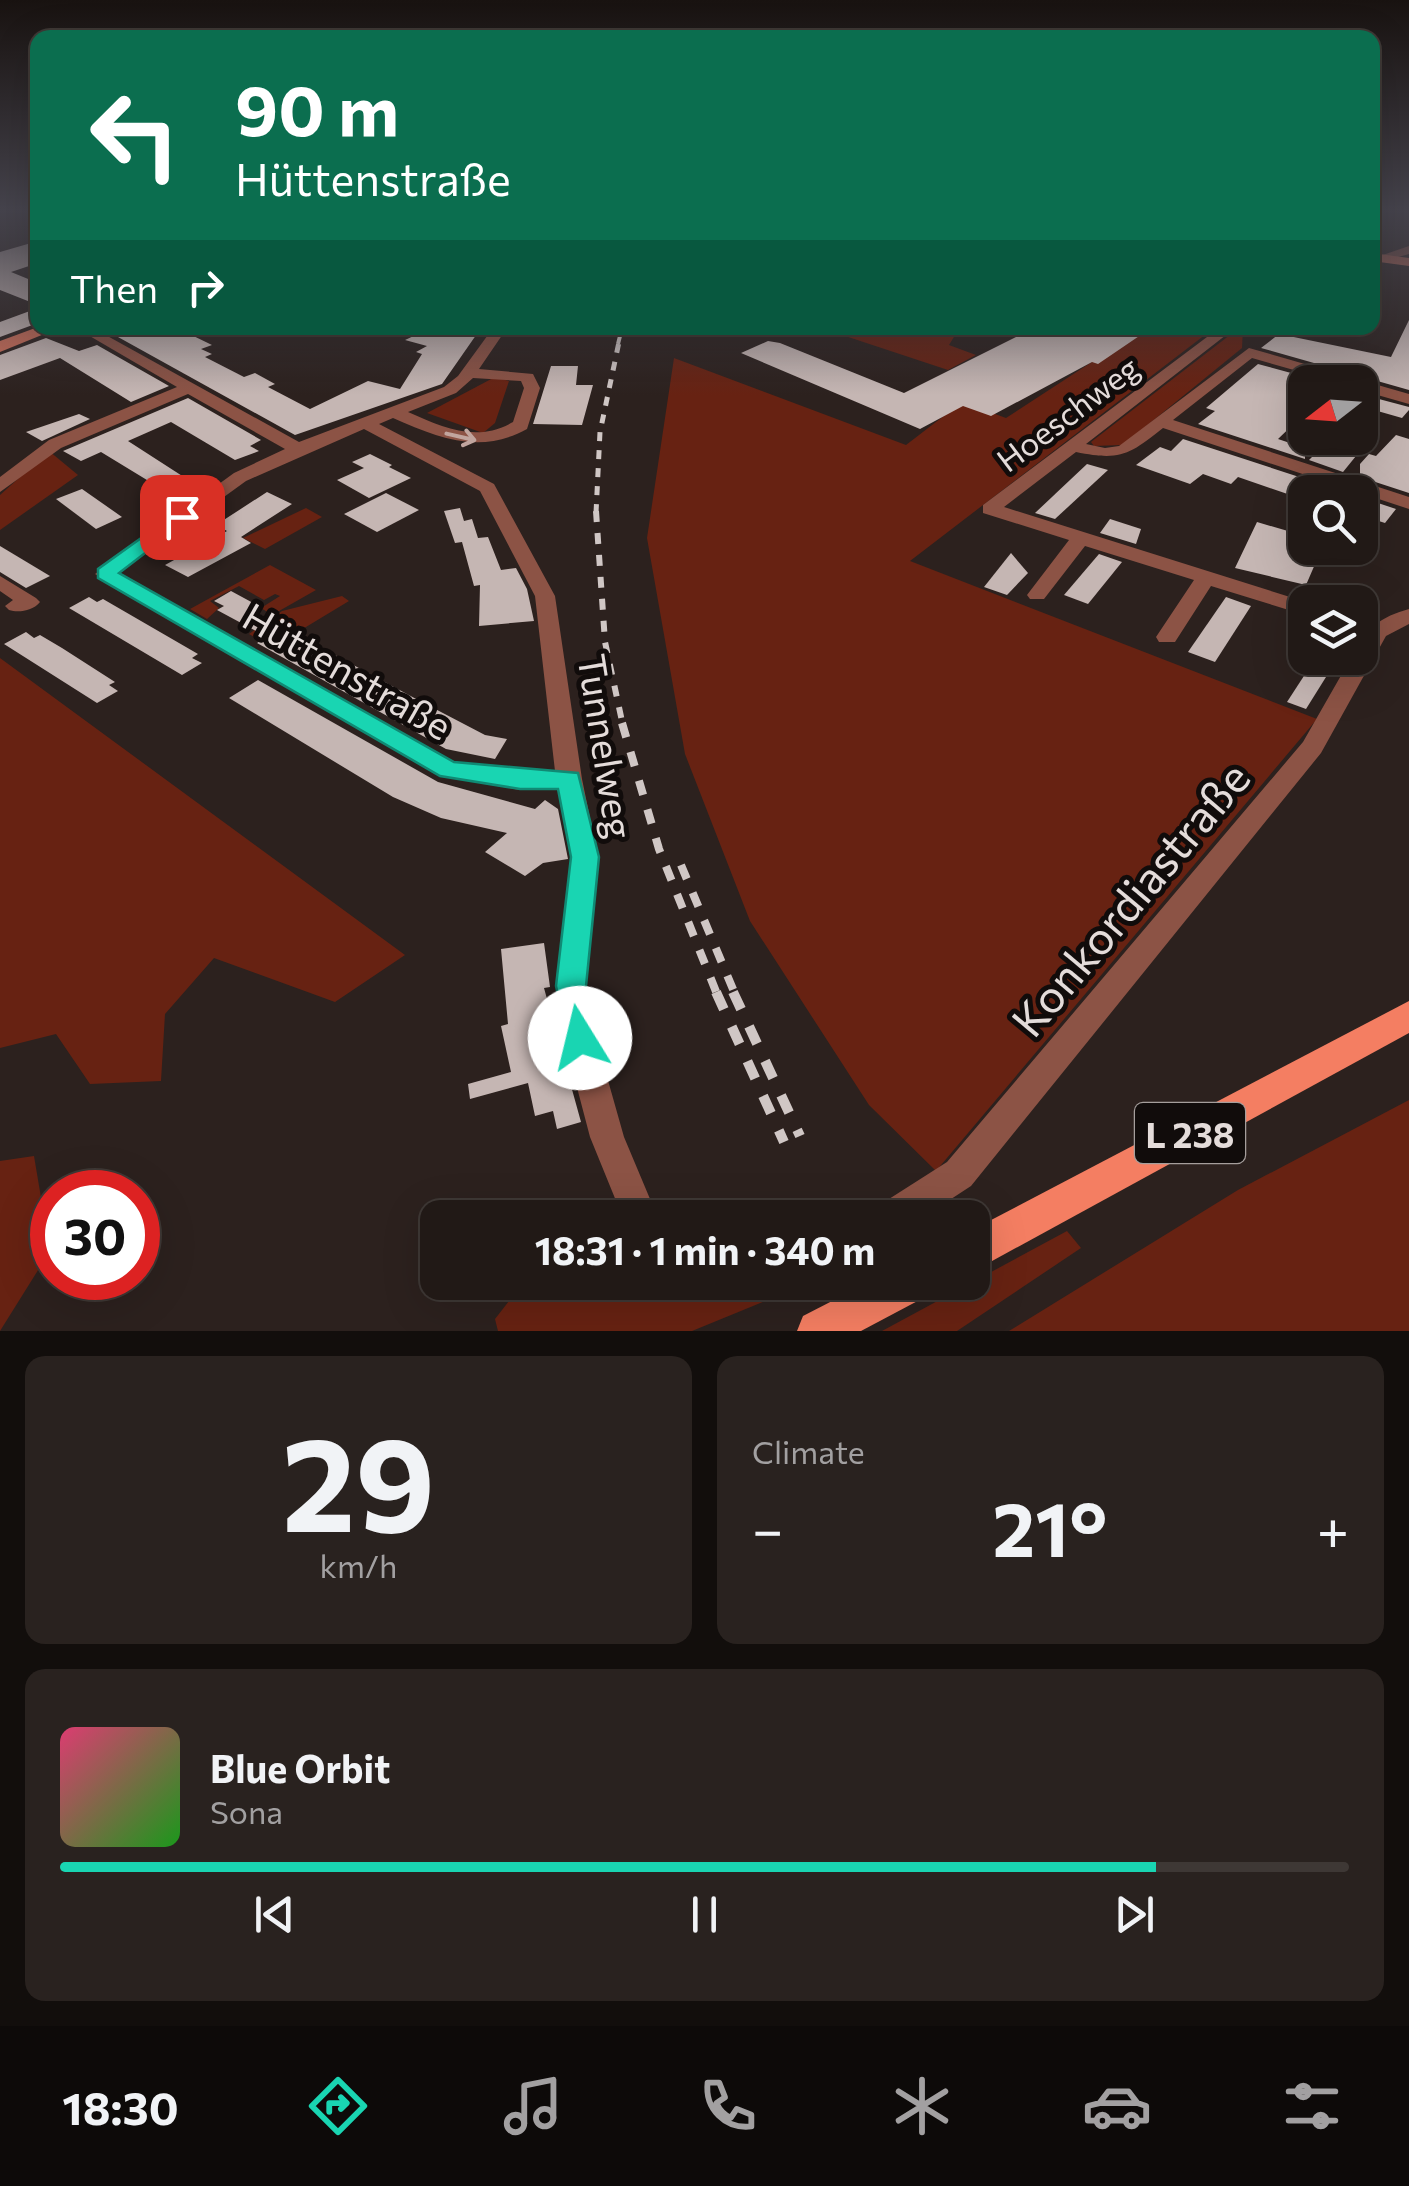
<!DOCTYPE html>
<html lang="en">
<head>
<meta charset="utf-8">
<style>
	body { margin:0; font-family:Commissioner,sans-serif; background:#29221f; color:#f1f3f6; height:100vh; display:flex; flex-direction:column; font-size:38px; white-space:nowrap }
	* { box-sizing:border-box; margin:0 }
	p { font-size:32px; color:#a2a0a1 }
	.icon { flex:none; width:55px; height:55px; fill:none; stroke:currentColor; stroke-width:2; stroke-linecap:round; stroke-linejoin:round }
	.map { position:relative; height:1331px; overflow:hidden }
	.side { display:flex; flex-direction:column; gap:25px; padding:25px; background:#120e0c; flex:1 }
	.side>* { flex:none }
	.guide { position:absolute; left:30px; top:30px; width:1350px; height:305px; border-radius:20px; box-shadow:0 10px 40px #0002,0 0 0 2px #3e3835; background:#0b6e4f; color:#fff; overflow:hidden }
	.needle { width:65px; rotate:253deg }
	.buttons { position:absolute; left:1288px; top:365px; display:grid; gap:20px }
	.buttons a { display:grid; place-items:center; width:90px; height:90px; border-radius:20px; background:#211916; box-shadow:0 10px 40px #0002,0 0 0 2px #3e3835; font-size:50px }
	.speed { position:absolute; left:30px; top:1170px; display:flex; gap:20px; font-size:50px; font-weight:700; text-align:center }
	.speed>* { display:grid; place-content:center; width:130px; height:130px; border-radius:50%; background:#211916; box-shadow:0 10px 40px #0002,0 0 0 2px #3e3835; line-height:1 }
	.speed .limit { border:15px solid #d22; background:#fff; color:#111 }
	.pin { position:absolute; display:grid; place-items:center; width:85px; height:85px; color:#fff; margin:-42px; border-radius:20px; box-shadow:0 5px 15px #0006 }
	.me { position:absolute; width:110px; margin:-55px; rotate:351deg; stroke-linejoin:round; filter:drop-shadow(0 0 8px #0008) }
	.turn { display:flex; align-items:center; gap:35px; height:210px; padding:0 40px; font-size:45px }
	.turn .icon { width:130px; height:130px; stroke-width:2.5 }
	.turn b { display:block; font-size:70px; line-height:85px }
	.then { display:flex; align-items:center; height:95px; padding:0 40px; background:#0003; gap:20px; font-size:38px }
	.big { font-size:75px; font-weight:700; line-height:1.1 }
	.side .card { flex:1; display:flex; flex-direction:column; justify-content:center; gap:15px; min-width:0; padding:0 35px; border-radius:20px; background:#29221f }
	.side .dial { align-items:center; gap:0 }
	.dial b { font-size:130px; line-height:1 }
	.song { display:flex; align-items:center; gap:30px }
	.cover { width:120px; height:120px; border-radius:15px; background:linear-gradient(135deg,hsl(340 70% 55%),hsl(120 70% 35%)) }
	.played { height:10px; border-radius:5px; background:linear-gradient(90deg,#19d5b2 85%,#3e3835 85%) }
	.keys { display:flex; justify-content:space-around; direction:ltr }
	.heat { display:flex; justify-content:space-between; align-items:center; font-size:55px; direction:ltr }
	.side .tiles { flex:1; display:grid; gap:25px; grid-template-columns:1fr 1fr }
	.card:last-child { grid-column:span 2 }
	.trip { position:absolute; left:420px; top:1200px; width:570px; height:100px; border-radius:20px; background:#211916; box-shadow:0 10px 40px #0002,0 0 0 2px #3e3835; font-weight:700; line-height:100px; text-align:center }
	.tab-bar { display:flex; height:160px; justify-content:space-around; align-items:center; background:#0d0a09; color:#a2a0a1 }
	.tab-bar .icon { width:70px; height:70px }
	.tab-bar .current { color:#19d5b2 }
	.tab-bar b { font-size:45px; color:#f1f3f6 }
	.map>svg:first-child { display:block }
	.green { fill:#672212 }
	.building { fill:#c5b6b3 }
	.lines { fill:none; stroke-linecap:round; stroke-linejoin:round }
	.street { fill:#8c5345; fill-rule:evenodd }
	.secondary { fill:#c76b56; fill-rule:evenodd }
	.primary { fill:#f47e62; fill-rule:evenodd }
	.rail-far4 { stroke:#d0c7c5; stroke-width:4; stroke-dasharray:8 8; stroke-linecap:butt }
	.rail-far3 { stroke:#d0c7c5; stroke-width:5; stroke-dasharray:9 9; stroke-linecap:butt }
	.rail-far2 { stroke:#d0c7c5; stroke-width:6; stroke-dasharray:11 11; stroke-linecap:butt }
	.rail-far1 { stroke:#d0c7c5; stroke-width:8; stroke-dasharray:15 15; stroke-linecap:butt }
	.rail { stroke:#d0c7c5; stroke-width:10; stroke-dasharray:19 19; stroke-linecap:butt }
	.oneway { stroke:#c1a59e }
	.route { fill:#19d5b2; stroke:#108a74; stroke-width:2.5 }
	.labels { text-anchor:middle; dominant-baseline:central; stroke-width:10; stroke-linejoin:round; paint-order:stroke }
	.far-street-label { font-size:32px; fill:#e4dcda; stroke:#110c0b }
	.shield { fill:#110c0b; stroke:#a59e9c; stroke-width:2.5 }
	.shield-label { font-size:35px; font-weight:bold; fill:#e4dcda }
	.street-label { font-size:38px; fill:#e4dcda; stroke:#110c0b }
	.near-street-label { font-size:45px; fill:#e4dcda; stroke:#110c0b }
</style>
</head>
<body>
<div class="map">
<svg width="1409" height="1331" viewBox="0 0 1409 1331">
	<rect width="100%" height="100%" fill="#2c211e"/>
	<g class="green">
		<path d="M821 328 932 332 943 328 957 332 949 345 976 355 948 370Z"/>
		<path d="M1144 328H1214L910 561 1317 719 936 1171 869 1105 750 921 685 754 647 538 674 358 906 445 962 402 1006 418Z"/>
		<path d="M1239 328H1243L1242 348 1123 445 1094 446 1091 442Z"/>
		<path d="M495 377 509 381 495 423 483 433 427 413Z"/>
		<path d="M49 451 78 475 0 530V495Z"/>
		<path d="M306 508 322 517 265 549 243 538Z"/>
		<path d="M270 565 316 590 272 615 261 608 280 596 275 594 264 600 239 586 210 601 219 608 207 619 190 609Z"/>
		<path d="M342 596 349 601 301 630 286 622 256 638 249 634 282 611Z"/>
		<path d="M0 658 405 955 335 1002 214 958 165 1014 161 1081 90 1084 56 1034 0 1048Z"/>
		<path d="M1409 1100V1331H1009L1238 1190Z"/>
		<path d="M34 1156 50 1251 0 1331V1161Z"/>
		<path d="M1067 1231 1081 1248 957 1331H882Z"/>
		<path d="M689 1282 703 1289 809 1283 692 1331H498L495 1319 516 1292 542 1283Z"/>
	</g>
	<g class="building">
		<path d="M38 241V263L11 272 38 283V305L0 290V252Z"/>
		<path d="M38 308V323L0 337V322Z"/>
		<path d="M1409 320V390L1261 348 1279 334 1391 357Z"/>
		<path d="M108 328H177L212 345 201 349 212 354 205 357 244 377 255 373 275 384 268 387 310 409 368 381 400 389 422 354 416 352 427 346 405 340 431 328H481L442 384 295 435 118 337 124 335Z"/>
		<path d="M1034 328H1151L1098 364 1092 362 991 416 963 406 920 429 741 353 768 341 780 343 904 393Z"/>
		<path d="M46 338 79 351 97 345 169 386 131 402 60 358 0 380V355Z"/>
		<path d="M1258 364 1324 382H1305V413L1278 439 1305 448V459L1198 424 1215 411 1206 408Z"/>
		<path d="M551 366H578L576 385H593L582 425 533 424Z"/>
		<path d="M1360 394 1409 407V410L1402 418 1360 406Z"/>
		<path d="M188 398 261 440 250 446 259 451 235 460 171 422 128 441 190 481 165 491 101 452 81 461 63 451Z"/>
		<path d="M79 414 90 419 42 441 26 432Z"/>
		<path d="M1396 435 1409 439V493L1360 477V464L1369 454 1376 456Z"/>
		<path d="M1183 439 1330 487 1326 492H1305V500L1238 477 1231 484 1203 474 1190 484 1136 465 1160 447 1171 451Z"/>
		<path d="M1323 446 1356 456 1343 472 1309 460Z"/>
		<path d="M370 454 392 465 389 467 411 478 369 498 337 480 364 468 352 462Z"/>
		<path d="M1087 464 1108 470 1055 519 1035 513Z"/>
		<path d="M82 489 122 517 96 529 56 499Z"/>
		<path d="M267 492 292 504 241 537 251 543 188 577 165 565 227 531 216 525Z"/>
		<path d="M386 493 419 510 377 532 344 514Z"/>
		<path d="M1360 497 1396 509 1385 523 1360 515Z"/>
		<path d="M460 508 464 521 472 519 478 538 488 537 501 570 516 568 527 589 534 621 479 626 480 585 474 586 462 542 455 543 444 511Z"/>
		<path d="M1110 519 1141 529 1136 544 1100 533Z"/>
		<path d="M1257 522 1305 536V548H1322L1306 585 1235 568Z"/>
		<path d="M0 546 50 576 26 588 0 572Z"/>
		<path d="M1011 553 1028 573 1007 595 984 587Z"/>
		<path d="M1099 554 1122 562 1088 604 1064 595Z"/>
		<path d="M231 591 255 604 248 608 418 700 485 735 507 739 495 759 446 749 257 643 267 637 217 610 224 606 214 601Z"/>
		<path d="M89 597 97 602 103 599 198 654 192 658 202 663 182 675 69 608Z"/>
		<path d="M1226 597 1251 606 1215 662 1188 652Z"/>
		<path d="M26 632 34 638 40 635 62 648 115 682 109 685 118 691 97 703 4 644Z"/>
		<path d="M1313 662 1331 669 1306 709 1287 702Z"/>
		<path d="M258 680 438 782 535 809 545 800 558 809 568 859 543 863 525 876 485 852 507 833 441 818 393 797 229 698Z"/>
		<path d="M544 943 550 987 544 988 581 1122 557 1129 553 1111 535 1116 528 1083 470 1099 468 1084 511 1072 501 1026 508 1024 501 949Z"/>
	</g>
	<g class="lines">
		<g class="street">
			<path d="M1409 246V254L1381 262 1374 258Z"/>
			<path d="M76 328H93L299 442 444 387 458 376 493 328H507L479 369 533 374 540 388 527 429C480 455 439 438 393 418L379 424 494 484 555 596 582 779 598 857 586 987 596 1038 624 1137 658 1218H623L590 1137 564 1038 556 987 572 857 558 788 520 790 440 776 95 574 234 473 285 449 188 394 61 448 0 492V477L49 440 177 387ZM473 378 521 381 524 388 513 422C476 443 444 428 408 412L456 393ZM364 429 480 491 535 596 555 771 520 772 455 762 119 573 246 481Z"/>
			<path d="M1219 328H1235L1086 444 1105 448 1119 446 1249 348 1409 394V404L1360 390V382H1336L1252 358 1173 420 1409 497V509L1163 428C1129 455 1120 461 1076 452L1004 507 1306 602 1305 615 1211 586 1175 642H1159L1156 637 1194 580 1085 546 1044 599H1030L1027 595 1069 540 983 513V505Z"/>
			<path d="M0 576 36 598 40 602C33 611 18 613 9 610L5 606 13 600 0 591Z"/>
			<path d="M1409 609V624L1386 636 1321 753 971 1186 922 1218H873L878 1206 947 1162 1303 742 1351 658H1360C1360 629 1383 616 1409 609Z"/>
		</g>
		<g class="secondary">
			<path d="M1372 253 1409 258V266L1372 261Z"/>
			<path d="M38 327 59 328 0 352V341Z"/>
		</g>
		<g class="primary">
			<path d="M1409 1001V1033L972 1272V1230Z"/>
			<path d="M869 1282H933L927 1296 861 1331H797L803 1316Z"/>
		</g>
		<path class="rail-far4" d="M618 344 622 328"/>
		<path class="rail-far3" d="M596 513 600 432 619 342"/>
		<path class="rail-far2" d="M596 511 605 642 623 726"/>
		<g class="rail-far1">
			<path d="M622 723 659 849 717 994"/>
			<path d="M681 865 735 994"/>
		</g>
		<g class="rail">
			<path d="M716 992 784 1142"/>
			<path d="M733 992 800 1136"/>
		</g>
	</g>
	<defs><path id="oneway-shaft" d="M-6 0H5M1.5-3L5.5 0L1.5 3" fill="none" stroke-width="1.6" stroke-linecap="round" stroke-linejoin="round" transform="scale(2.5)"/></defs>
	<use class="oneway" href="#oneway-shaft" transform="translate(461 437) rotate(13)"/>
	<linearGradient id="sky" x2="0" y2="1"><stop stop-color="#181210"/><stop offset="0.53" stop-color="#45434c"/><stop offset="1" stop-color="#45434c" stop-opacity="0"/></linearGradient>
	<rect width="1409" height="395" fill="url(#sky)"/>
	<path class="route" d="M176 513 192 517 119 573 454 762 578 773 599 857 586 986 595 1038 591 1048 580 1052 569 1048 556 986 571 857 558 789H520L440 776 98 578V569Z"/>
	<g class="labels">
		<g class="far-street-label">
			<text transform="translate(1067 413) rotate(-37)">Hoeschweg</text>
		</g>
		<rect class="shield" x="1135" y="1103" width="110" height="60" rx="8"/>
		<g class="shield-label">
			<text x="1190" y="1133">L 238</text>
		</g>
		<g class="street-label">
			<text transform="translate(348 670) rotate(30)">Hüttenstraße</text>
			<text transform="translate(607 746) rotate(81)">Tunnelweg</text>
		</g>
		<g class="near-street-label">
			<text transform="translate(1129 898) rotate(-50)">Konkordiastraße</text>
		</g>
	</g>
</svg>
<div class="buttons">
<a><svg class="needle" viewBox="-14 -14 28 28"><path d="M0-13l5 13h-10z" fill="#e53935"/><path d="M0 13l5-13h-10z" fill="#a2a0a1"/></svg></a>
<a><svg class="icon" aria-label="search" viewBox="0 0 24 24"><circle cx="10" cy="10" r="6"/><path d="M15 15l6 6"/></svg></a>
<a><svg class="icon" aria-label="layers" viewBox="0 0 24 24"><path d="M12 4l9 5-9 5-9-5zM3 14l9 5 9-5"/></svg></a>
</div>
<div class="speed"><div class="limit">30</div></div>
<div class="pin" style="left:182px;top:517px;background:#d93025"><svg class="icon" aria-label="arrive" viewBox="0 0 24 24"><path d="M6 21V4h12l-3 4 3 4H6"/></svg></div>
<svg class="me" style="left:580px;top:1038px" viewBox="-20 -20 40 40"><circle r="19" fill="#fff"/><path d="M0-13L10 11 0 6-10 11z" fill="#19d5b2"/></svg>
<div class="trip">18:31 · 1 min · 340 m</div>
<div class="guide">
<div class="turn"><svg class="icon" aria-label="left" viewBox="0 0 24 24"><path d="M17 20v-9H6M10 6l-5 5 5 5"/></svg><div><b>90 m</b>Hüttenstraße</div></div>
<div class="then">Then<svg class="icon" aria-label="right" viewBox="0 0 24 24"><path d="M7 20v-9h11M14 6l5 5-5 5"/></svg></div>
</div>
</div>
<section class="side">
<div class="tiles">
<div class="card dial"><b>29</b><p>km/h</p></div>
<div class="card"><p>Climate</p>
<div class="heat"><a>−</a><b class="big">21°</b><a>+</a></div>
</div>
<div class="card">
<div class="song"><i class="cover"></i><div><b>Blue Orbit</b><p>Sona</p></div></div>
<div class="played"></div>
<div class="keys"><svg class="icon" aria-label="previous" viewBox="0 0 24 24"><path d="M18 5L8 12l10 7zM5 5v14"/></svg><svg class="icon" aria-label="pause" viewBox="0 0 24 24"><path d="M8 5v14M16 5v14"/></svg><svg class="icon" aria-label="next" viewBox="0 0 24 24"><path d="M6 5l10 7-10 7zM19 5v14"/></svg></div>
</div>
</div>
</section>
<nav class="tab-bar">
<b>18:30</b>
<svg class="icon current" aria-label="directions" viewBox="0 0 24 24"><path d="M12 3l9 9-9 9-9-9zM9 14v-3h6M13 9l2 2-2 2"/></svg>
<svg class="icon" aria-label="music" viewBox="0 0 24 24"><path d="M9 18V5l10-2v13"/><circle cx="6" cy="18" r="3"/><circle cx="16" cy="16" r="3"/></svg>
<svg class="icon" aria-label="phone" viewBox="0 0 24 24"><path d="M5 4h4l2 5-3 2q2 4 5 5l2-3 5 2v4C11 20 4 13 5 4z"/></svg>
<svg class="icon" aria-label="climate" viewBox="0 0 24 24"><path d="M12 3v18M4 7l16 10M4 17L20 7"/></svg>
<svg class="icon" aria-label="car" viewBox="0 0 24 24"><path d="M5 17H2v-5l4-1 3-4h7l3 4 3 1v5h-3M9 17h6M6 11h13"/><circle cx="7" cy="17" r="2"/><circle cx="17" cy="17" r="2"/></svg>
<svg class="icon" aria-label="filters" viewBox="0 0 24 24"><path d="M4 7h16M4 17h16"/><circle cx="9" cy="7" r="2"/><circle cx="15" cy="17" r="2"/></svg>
</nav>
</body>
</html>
